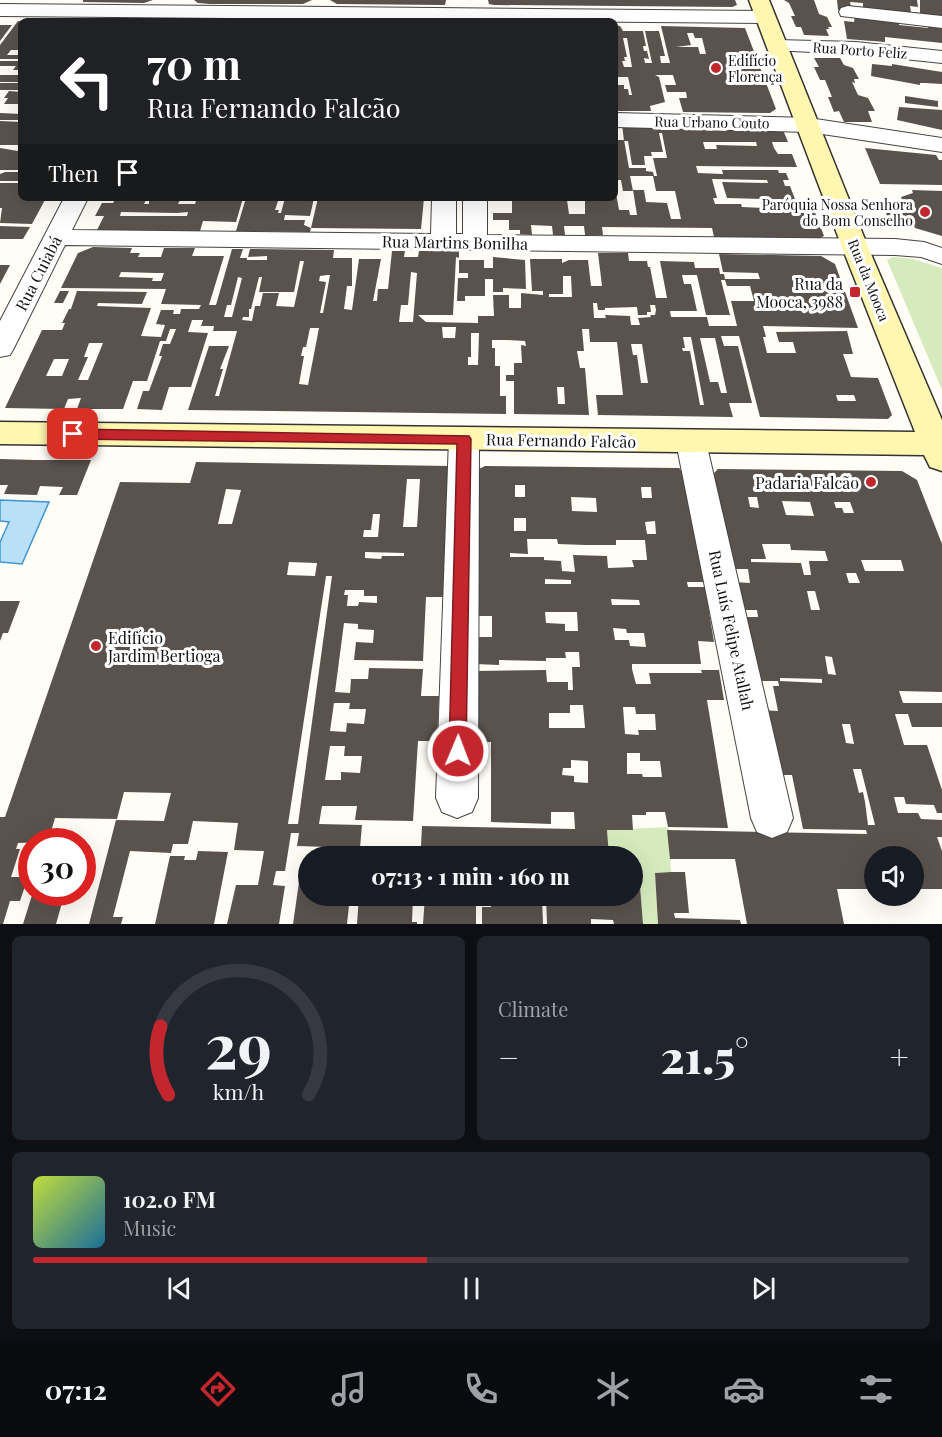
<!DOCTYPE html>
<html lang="en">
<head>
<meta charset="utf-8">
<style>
	body { margin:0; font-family:"Playfair Display",serif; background:#20242c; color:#f1f3f6; height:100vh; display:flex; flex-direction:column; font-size:22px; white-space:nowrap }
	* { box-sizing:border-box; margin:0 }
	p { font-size:20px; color:#9ea1a6 }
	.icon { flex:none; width:33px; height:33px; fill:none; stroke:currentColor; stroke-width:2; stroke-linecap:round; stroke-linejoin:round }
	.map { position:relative; height:924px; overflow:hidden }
	.side { display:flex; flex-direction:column; gap:12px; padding:12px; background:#0d0f14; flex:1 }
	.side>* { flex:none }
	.guide { position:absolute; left:18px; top:18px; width:600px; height:183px; border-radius:9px; box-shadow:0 6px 24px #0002; background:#202124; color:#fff; overflow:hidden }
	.fabs { position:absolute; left:864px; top:846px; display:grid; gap:12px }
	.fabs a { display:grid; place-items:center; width:60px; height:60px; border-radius:50%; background:#171b24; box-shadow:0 6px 24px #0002; font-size:30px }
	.speed { position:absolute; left:18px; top:828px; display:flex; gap:12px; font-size:30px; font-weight:700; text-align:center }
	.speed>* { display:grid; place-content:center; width:78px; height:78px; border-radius:50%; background:#171b24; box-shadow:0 6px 24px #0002; line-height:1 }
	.speed .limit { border:9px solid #d22; background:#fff; color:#111 }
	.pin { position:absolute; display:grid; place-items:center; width:51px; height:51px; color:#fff; margin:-26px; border-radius:12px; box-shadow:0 3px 9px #0006 }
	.me { position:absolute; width:66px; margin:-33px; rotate:1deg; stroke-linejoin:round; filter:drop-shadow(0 0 4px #0008) }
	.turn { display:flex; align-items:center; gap:21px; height:126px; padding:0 30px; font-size:27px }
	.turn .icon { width:78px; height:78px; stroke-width:2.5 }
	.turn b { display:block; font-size:42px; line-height:51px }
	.then { display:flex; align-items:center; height:57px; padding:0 30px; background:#0003; gap:12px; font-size:22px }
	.big { font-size:45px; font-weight:800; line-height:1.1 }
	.side .card { flex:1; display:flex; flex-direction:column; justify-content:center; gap:9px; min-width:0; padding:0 21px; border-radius:9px; background:#20242c }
	.side .dial { align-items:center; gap:0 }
	.dial svg { height:156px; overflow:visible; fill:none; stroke:#363941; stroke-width:7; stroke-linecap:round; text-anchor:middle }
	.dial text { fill:#f1f3f6; stroke:none }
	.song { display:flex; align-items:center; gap:18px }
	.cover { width:72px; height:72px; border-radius:9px; background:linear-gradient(135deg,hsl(70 70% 55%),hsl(200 70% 35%)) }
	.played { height:6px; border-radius:3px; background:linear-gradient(90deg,#c4262e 45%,#363941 45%) }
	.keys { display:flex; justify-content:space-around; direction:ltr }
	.heat { display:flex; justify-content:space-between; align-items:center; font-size:33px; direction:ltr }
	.side .tiles { flex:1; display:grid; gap:12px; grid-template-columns:1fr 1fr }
	.card:last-child { grid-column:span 2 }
	.trip { position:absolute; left:298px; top:846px; width:345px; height:60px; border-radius:30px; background:#171b24; box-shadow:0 6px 24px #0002; font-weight:800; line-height:60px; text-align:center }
	.menu { display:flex; height:96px; justify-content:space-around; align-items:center; background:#090b0e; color:#9ea1a6 }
	.menu .icon { width:42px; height:42px }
	.menu .selected { color:#c4262e }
	.menu b { font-size:27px; color:#f1f3f6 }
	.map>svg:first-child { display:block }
	.green { fill:#d5ebbd }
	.water { fill:#b9e0f7; stroke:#3f96cf; stroke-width:1.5 }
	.building { fill:#5a524d; fill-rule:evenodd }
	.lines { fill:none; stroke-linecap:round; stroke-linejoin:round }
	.street-casing { stroke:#444; stroke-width:2 }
	.secondary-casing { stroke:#333; stroke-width:3 }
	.street { fill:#fff; fill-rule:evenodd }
	.secondary { fill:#fff6b0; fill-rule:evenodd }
	.route { fill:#c4262e; stroke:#7f191e; stroke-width:1.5 }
	.poi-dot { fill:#c4262e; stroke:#fff; stroke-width:2 }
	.labels { text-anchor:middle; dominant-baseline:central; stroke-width:6; stroke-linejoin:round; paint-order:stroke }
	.far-street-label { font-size:14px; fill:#111; stroke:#fff }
	.far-poi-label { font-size:14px; fill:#111; stroke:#fff; text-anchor:start }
	.street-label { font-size:16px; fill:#111; stroke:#fff }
	.poi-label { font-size:16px; fill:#111; stroke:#fff; text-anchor:end }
</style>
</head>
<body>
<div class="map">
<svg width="942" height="924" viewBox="0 0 942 924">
	<rect width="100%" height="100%" fill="#fffdf5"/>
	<g class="green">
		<path d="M893 257 913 259 942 268V390L887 260Z"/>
		<path d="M668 827 671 872 655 873 658 924H643L638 861H633V856H609L607 830Z"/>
	</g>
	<path class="water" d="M0 500 49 502 22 564 0 562V542L9 522 0 521Z"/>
	<g class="building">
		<path d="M83 0H153L144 3 83 2Z"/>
		<path d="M194 0H312L303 4H210L198 3Z"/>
		<path d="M330 0H446L445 5 337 4Z"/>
		<path d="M488 0H735L737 5 732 7 494 5 489 4Z"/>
		<path d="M784 0H814L819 14 827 17 832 27H828L829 29H826L829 36 804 35 801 27H796L791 16H795L789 3Z"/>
		<path d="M837 0H917L918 7 910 6 911 12 920 13V0H942V20L863 11V3L850 2 851 7 859 11 838 10Z"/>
		<path d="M855 16 899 18V25L928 28V22L942 27V43L885 37V42L847 39 844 21 854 22Z"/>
		<path d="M18 21H21V50H11L7 55H18L21 51V59H0V45Z"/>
		<path d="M0 25H12L0 41Z"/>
		<path d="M615 25 620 26 623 31H643L646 46H643L644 51H647L649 59 644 58 645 63H652L645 31H659L665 56H660L661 63H670L661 26 745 28 776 109 770 113 683 112 679 98H687L686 92H667L665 85H676L673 75H655L659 77 665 102 650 106 651 111H615V103H618L615 85H624V89H628L629 95H632L628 77H618L615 73ZM687 33H693L695 38H702L706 54H700L698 47H676L691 45ZM623 38H627L632 67H624L622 61H625L624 57H627Z"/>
		<path d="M814 58H840L844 65 853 68 859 79H854L855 83 852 82 858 95 868 98 875 111H868L872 122H844L839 111 834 112 828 97H832L825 80H820L814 67H819Z"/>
		<path d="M0 61H21V70H13L16 66H0Z"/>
		<path d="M872 64 892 66V64L942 72V84L925 83H920V85L871 76Z"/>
		<rect x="0" y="75" width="21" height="7"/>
		<rect x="0" y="83" width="21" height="7"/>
		<path d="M9 91 21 92V104H4L8 98H4Z"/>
		<path d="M905 96 938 101V107L905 103Z"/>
		<path d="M899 107 942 110V130L897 120Z"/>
		<path d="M0 113 21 114V120H0Z"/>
		<path d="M0 121 21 122V145H0Z"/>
		<path d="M622 124 660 125 661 130H675L674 125 783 130 788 142H772L774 148 778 154H792L797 167 696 166 698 173 723 174 722 170H778L779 173H786L789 180H783L785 186H790L796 202H811L824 236 820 238 714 237 712 228 602 227 603 235H585L584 226H564L565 235H553L552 226 531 225 532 235 520 234V230H509V220H493V213H512V200H567L569 214H585V198H615L616 193 619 210H629L630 215H637L633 190H644L646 202 667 203 671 219H681L675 191H656L653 176H630L633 191H623L621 180H615V176H617L615 140H624L629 168H646V171L653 172 654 176H657L653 158H667L662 133H659L663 152H651L652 156H644L645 165H632L628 141H624ZM703 142H756L757 146 716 145 717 149H705ZM712 179 767 180 768 183 722 182 727 198 762 199 765 208 742 207 741 204H715L713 198H717Z"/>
		<path d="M21 147V170H0V148L18 151Z"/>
		<path d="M865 148 936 155 939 160H942V185L880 184Z"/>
		<path d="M5 172H21V181H0V174Z"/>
		<path d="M0 183H21V198H46L32 224 0 223 2 208H0Z"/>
		<path d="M912 190 942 191V236L915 228 910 218H888L883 206H905L901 197 913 193Z"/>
		<path d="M116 198H147L144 204H149V198H176L175 200H180L178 204H195L197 198H243L236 222 203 221 200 231 97 230 104 216H95L102 203H113ZM121 212 177 213 188 212 187 216H120Z"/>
		<path d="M246 198H279L275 210H279L278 213H281L285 198H314L310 216 285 215 284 220H305L304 225 311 228 310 232 236 231Z"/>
		<path d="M318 198H424L421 229 311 228Z"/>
		<path d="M0 226 30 227 23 239H0Z"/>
		<path d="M93 247 132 248 130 253H140L138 257H161L164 248H195L192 256H224L209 305H216L232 249H243L240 258H247V260H267V256L248 257 250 249 334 250 333 258H352V286H347L344 309 352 310 359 259H381L373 301H377L378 289H388L392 251H405L404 257H418L419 251H459V258L456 257 453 315H418L426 322 478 323V316H494L493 295H509V308H521V293L543 295V291H532L530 259H562V263L569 260H588L591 286H602L598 253H628L629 261H647L648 267H650L656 298H667L660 261 694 262 695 268H719L720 274H724L725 279H760L758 273 723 272 719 254 821 256 835 264 858 328 763 326 766 337H763L767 353H796L793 342H779L776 332 847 331 853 354H843L851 377 878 378 892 415 888 419 760 417 739 336H721L724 346H738L752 403H729L733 417 598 415 596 395H623L617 342H590L589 329H582L584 351H577L580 368H585L589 415 514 414V381H506V375H514V363H522L521 345 526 346 525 341 506 340H492V348H495V366H500V396H506V414L188 410 209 346H229L220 369H223L215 396H219L237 331H213L214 326H201L203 320H192L188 332 208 333 191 387H169L162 410 137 409 143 391H149L162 356H159L163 344H170L176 329H170L166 341H160L147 381H133L123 409H77L81 398 68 399 64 409 5 408 42 330H62L65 323H62L69 309H71L77 291 147 292 142 304 98 303 97 306 151 308 141 336 161 337 165 325 156 324 161 310H174L173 314H180L181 309H199L201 305 161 304 166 289 61 288 78 253ZM300 261H304L294 307 276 306 279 293H263L260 306H255L252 321 242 320 243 317H249V309H251L259 277H262L259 292H294ZM121 272 156 273H164L161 281H152L153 278 119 277ZM411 272 417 273 413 322H399L401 305H408ZM327 275H330L323 313H320L326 282 319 281 320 276ZM682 275H697L706 315H730L721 280H725L727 286H750L754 301H731L737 326H709L707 317H671L670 311H697L691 284H684ZM563 276H571L572 297H549V294H563ZM238 277 242 278 232 317H224L227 305H231ZM792 287H810L812 293H794ZM593 303H597L598 310H605V308L637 307 638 315H647V312H651L650 305H655L656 310 655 315H650L651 317 638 318 640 325H631L630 316 605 315 606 318H594ZM442 327H456L455 338H443ZM310 328H319L308 385 299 384 304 356H301L303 347H306ZM471 333H479L478 365H468V357H471ZM683 337H691L704 405H700L690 351H683L682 348H685ZM700 338H715L727 393H721L718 382H710ZM89 343H103L88 380H78L88 357H84ZM631 344H642L648 383H641L637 355H633ZM54 359H69L62 376H46ZM557 387H564L565 404H558ZM836 395H854L856 401H838Z"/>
		<path d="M493 257 525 260 526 289 503 288V292H493V279H485V296H465V301H457L458 278H468V273H459V260H484V268H493Z"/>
		<path d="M0 265H10L0 284Z"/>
		<path d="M60 291H69L63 303H54Z"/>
		<path d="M0 459 35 460H91L77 495H59L63 487 40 486 37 495 4 494 8 485H0Z"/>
		<path d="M196 462 450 466 443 597H426L423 661 354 660 356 642 373 643 374 630 358 629V624L344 623 335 692 350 693 351 679H368L369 668 423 669 421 696H439L437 741H418L413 821 355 820 357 806H322L319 824 362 825 360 848 297 846 299 833H291L285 871H276L273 885 285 886 279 924H227L236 885H258L264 851 234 850 238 823 193 821 188 844H173L171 853 130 851 113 917H123L121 924H89L116 820 164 821 171 793 124 792 117 819 55 818 48 842 18 843 16 849H20L11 877H28L20 901H10L3 924H0V817H5L120 482 190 483ZM407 479H420L417 527H403ZM226 489 241 490 232 524H218ZM373 514H380L378 537H363L364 530H371ZM365 552 404 553V556H382L381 559 365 558ZM289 562 317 563 315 576 287 575ZM326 576H332L298 824H288ZM345 590H364V596H377V603L359 602 358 606H347L348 595H344ZM334 703H350L349 709H366L364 724 347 723 346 732 330 731ZM330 746H345L344 756H362L360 773 341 772V780H325Z"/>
		<path d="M485 466 679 468 684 473 704 582H687L688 587H705L714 642 698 641 701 664H632V669L636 684H651L649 673H702L701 670H719L724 700H707L728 828 668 827 665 812H646V815H632L633 830H607L609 856 482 855V847H452L451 854H476V856H441V847L421 846 422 826 575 829 574 812H551V824L491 822V742H473L475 671 546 670 547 682H568V690H573L572 667H580L579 652H565L566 658H546V661L499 660V665L475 664V637H492V616H476L479 469ZM515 485H525V497H515ZM641 487H651L652 498H642ZM571 497 596 498 597 512 572 511ZM514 518H526V531H514ZM655 521 656 534H647L645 522ZM527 539H557L558 544 586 545H616V540H645L647 560H632L634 567 608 568 607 556 573 555 575 572 562 571 561 561 544 560V557H510V553L528 554ZM545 579 571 580V584H545ZM611 599 639 600 640 605H612ZM545 612H577L578 631H565V624L546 623ZM613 628 626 629 627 633H644L646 647 630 646 629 640H615ZM570 705H583L585 728H549V713H570ZM623 707H635L636 714H655L656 730H638L639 735 625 734ZM627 753H640V761H660L662 777H643L642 774H627ZM571 760 588 761V783L574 782V776L562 775 563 768H571Z"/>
		<path d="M718 469 902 471 917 480 942 544V692L899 691 903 703H942V727H912L908 714H895L904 745H927L942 790V813H937L934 805 906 804 904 797H894L898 813H918L921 819 942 820V837H937L942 851V889H914V856H874V889H837L844 924H747L735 859H670L667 830 867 834 866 830 803 829 792 775H780L760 710 778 711 773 686H779L778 681H753L741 617H758L757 610H740L734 582 750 583 748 569H731L713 474ZM748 497H757L759 508 750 507ZM782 501 810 502 814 516 786 515ZM834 502H850L854 513H844L842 508H836ZM762 544H790L791 550 825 551 828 561H809L811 575H804L801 563 751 562V559H766ZM861 560H901L904 571H865ZM846 573H856L860 583H849ZM807 591H815L820 610H811ZM825 656 832 657 836 675 828 674ZM780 678 822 679V683L780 681ZM842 724H850L854 744 846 743ZM853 769H861L875 825H868L865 802 863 792 859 793Z"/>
		<path d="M0 601H20L8 633H3L0 641Z"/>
		<path d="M364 846 416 847 415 856H363Z"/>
		<path d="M198 851 228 852 214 924H155L170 856H185L184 860H196Z"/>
		<path d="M302 861H309V896H350L347 924H293Z"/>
		<path d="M633 861H638L643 924H614L613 920 591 919V924H547L546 896H633Z"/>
		<path d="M671 872H685L689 913H674L675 918 740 920 741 924H658L655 873Z"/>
		<path d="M33 892H65L56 924H23Z"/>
		<path d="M359 896H413L412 922H417V924H357Z"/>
		<path d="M425 896H476V924H423Z"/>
		<path d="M490 897 542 898 543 924H482V907H491Z"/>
	</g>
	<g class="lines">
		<defs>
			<g id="street">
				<path d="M0 4 766 11 773 13 775 17 773 21 766 23 0 16Z"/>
				<path d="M848 6 942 16V28L841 16 839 12 841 8Z"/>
				<path d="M777 40 856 42 942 51V63L856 54 770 50 767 46 770 42Z"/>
				<path d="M615 113 809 118 942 138V152L809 132 615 127Z"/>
				<path d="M64 198H88L72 230 431 234 432 198H456V234H463V198H487V235L895 239 924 242 942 248V264L921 257 895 255 65 245 14 348 10 355 0 357V321Z"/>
				<path d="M464 428 475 431 479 439 478 798 472 812 457 818 442 812 436 798 449 439 453 431Z"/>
				<path d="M691 431 702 434 706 442 793 818 787 832 772 838 757 832 751 818 676 442 680 434Z"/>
			</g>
			<path id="secondary" d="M749 0H769L868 247 942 420V471L930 467 924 455 0 444V422L915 432 842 247Z"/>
		</defs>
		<use href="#street" class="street-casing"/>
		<use href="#secondary" class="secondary-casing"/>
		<use href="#street" class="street"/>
		<use href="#secondary" class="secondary"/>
	</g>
	<path class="route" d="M73 429 469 436 471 439 466 751 464 756 458 759 452 756 449 751 457 444 73 439 67 434Z"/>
	<g class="poi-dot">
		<circle cx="716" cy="68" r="6"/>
		<circle cx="925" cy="212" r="6"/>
		<rect x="849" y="286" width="12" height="12" rx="3"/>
		<circle cx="871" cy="482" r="6"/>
		<circle cx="96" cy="646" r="6"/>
	</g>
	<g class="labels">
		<g class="far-street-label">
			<text transform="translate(860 50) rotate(4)">Rua Porto Feliz</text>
			<text transform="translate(712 122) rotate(1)">Rua Urbano Couto</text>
			<text transform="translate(869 280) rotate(68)">Rua da Mooca</text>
		</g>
		<g class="far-poi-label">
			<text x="728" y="60">Edifício<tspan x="728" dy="16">Florença</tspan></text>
			<text x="913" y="204" text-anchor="end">Paróquia Nossa Senhora<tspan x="913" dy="16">do Bom Conselho</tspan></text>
		</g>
		<g class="street-label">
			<text transform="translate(455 242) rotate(1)">Rua Martins Bonilha</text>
			<text transform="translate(38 273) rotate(-63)">Rua Cuiabá</text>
			<text transform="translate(561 440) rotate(1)">Rua Fernando Falcão</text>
			<text transform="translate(732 630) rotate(78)">Rua Luís Felipe Atallah</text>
		</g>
		<g class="poi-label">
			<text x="843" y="283">Rua da<tspan x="843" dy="18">Mooca, 3988</tspan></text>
			<text x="859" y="482">Padaria Falcão</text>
			<text x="108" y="637" text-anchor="start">Edifício<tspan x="108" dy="18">Jardim Bertioga</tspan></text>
		</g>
	</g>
</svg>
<div class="fabs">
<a><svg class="icon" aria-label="sound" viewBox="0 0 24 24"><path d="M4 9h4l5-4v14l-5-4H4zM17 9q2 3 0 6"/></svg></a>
</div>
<div class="speed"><div class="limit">30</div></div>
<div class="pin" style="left:73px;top:434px;background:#d93025"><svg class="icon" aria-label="arrive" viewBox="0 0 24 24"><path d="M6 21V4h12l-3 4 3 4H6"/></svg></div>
<svg class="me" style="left:458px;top:751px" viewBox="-20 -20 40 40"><circle r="17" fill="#c4262e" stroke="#fff" stroke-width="3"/><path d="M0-11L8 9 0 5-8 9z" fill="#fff"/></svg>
<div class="trip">07:13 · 1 min · 160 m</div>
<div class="guide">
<div class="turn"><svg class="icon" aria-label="left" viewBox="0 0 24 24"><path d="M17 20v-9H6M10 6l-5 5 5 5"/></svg><div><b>70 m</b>Rua Fernando Falcão</div></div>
<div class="then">Then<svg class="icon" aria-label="arrive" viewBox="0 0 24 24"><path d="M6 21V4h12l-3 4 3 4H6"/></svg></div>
</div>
</div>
<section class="side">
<div class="tiles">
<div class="card dial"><svg viewBox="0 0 100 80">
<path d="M14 69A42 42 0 1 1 86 69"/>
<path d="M14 69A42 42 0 0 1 10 34" stroke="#c4262e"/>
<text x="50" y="56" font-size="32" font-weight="700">29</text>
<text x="50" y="72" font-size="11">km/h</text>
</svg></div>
<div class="card"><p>Climate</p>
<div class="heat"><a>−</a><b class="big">21.5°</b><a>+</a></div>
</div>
<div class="card">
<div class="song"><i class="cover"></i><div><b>102.0 FM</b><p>Music</p></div></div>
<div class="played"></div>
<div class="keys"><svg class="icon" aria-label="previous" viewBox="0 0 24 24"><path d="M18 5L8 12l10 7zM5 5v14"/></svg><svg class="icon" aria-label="pause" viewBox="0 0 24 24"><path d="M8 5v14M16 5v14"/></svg><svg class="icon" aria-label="next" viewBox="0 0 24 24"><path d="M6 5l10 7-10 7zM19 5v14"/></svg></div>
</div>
</div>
</section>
<nav class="menu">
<b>07:12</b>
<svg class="icon selected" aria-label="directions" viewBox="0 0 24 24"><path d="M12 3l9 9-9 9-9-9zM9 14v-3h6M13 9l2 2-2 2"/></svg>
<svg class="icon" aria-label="music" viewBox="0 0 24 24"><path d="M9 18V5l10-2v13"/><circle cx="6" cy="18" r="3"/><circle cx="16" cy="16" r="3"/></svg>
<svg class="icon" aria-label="phone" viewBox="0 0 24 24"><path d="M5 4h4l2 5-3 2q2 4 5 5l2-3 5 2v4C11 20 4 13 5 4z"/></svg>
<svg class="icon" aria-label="climate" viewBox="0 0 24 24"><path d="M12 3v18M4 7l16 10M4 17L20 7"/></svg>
<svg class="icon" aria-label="car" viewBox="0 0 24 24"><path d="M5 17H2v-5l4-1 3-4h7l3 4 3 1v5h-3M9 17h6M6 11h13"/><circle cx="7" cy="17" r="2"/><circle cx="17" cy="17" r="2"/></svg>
<svg class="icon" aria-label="filters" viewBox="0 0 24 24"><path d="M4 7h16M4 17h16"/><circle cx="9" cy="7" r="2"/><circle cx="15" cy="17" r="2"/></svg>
</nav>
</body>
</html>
